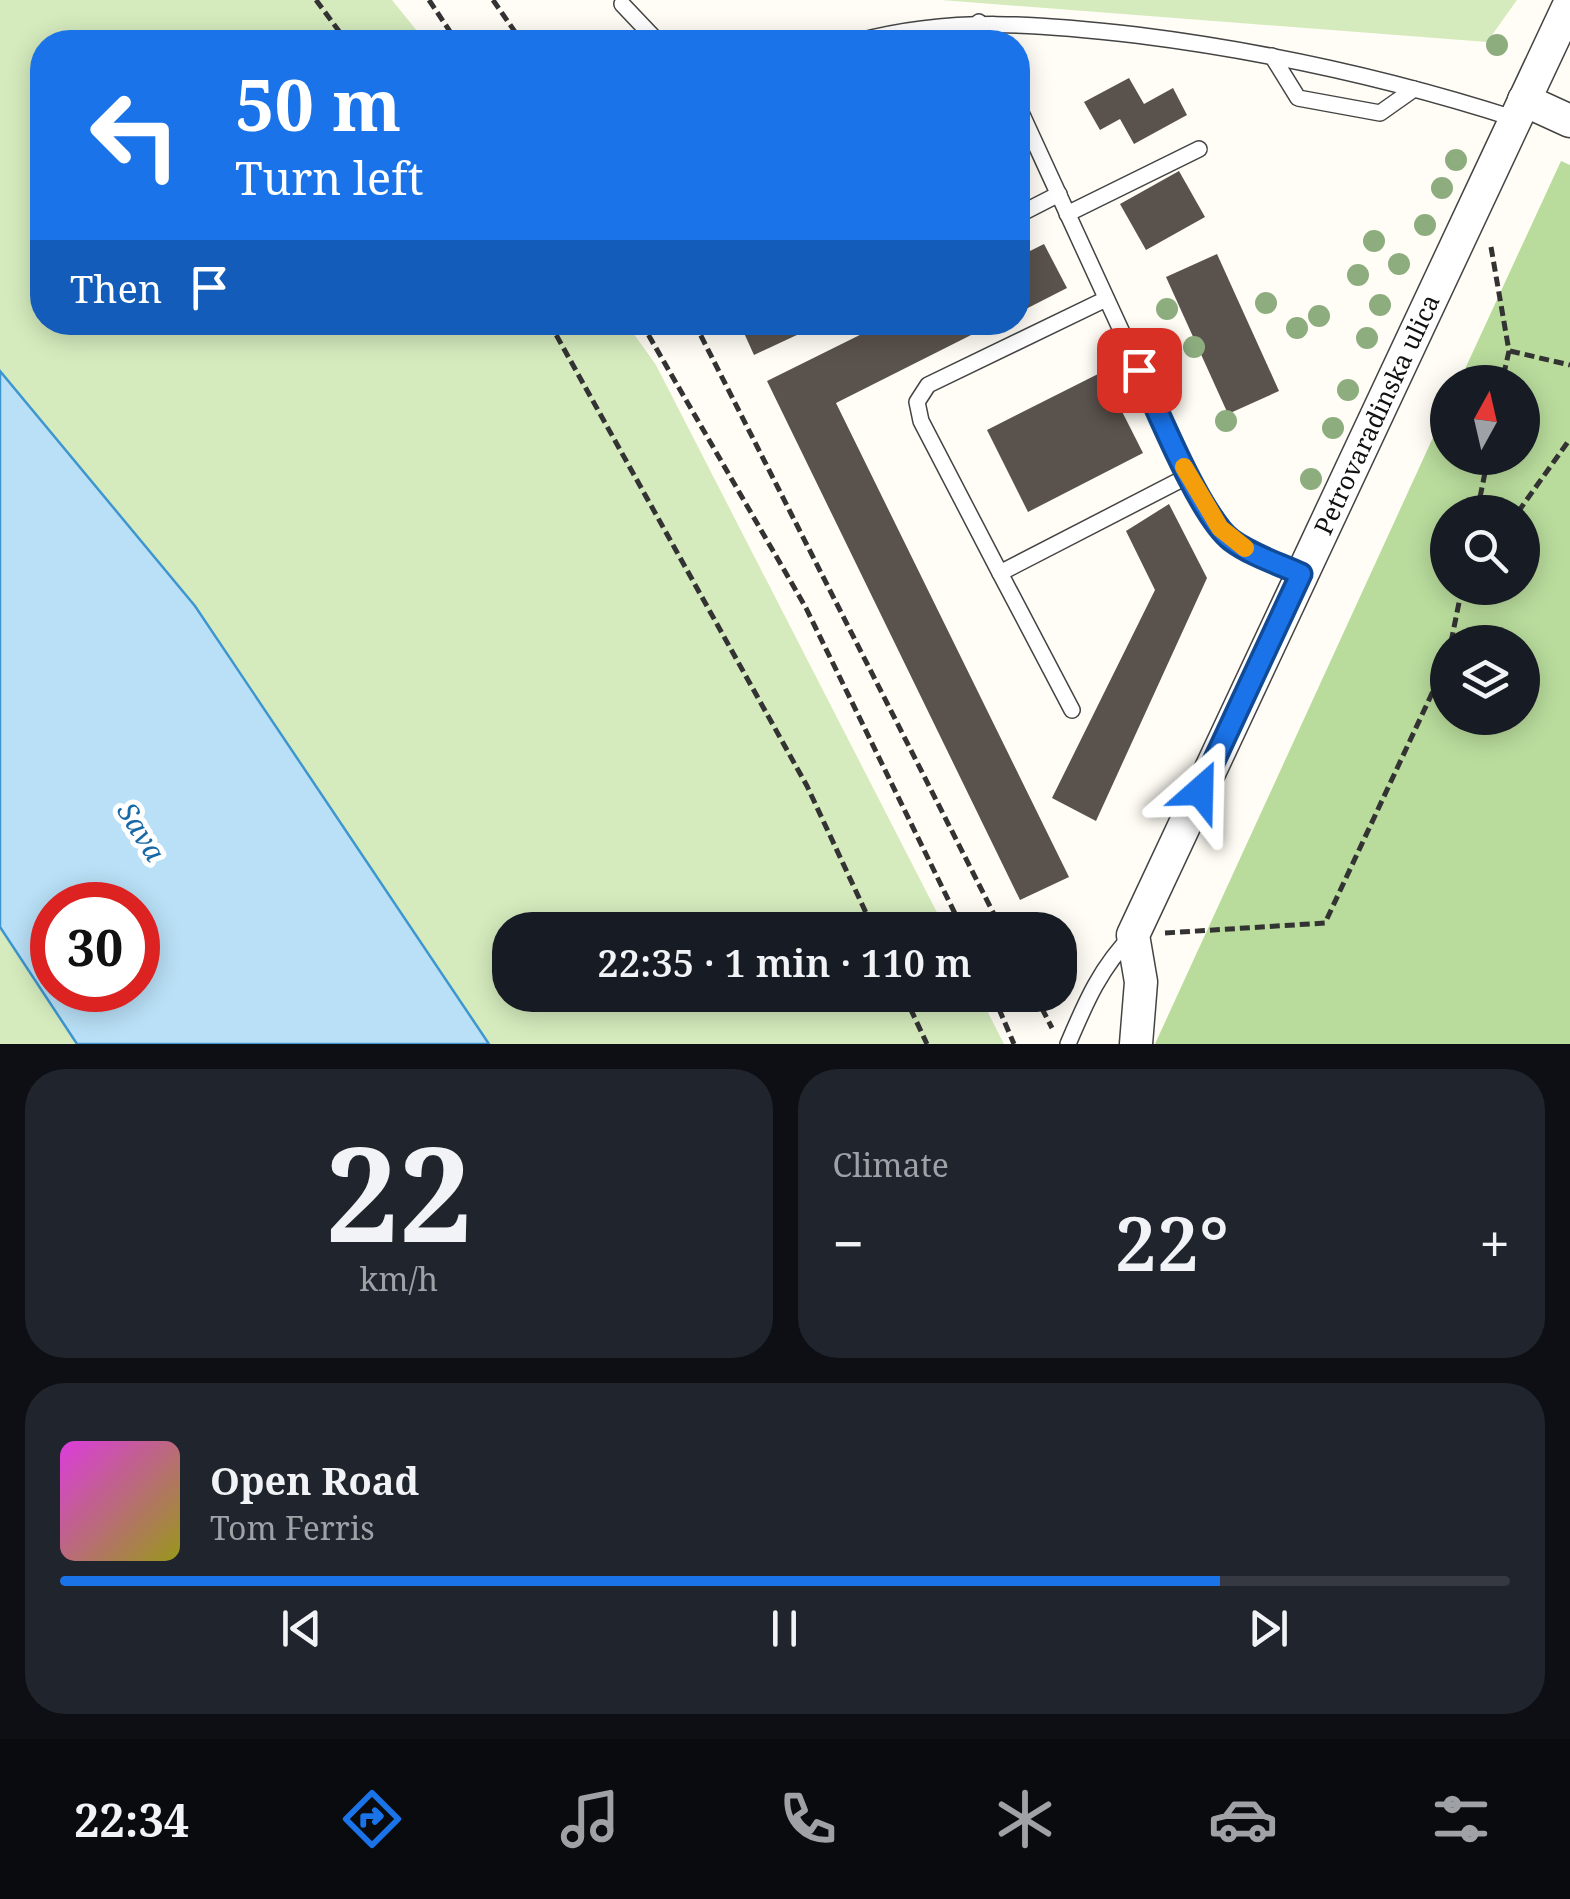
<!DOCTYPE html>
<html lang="en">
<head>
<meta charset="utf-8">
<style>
	body { margin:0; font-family:"Noto Serif",serif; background:#20242c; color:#f1f3f6; height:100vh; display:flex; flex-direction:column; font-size:38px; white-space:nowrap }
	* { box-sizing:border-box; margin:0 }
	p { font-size:32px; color:#9ea1a6 }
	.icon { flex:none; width:55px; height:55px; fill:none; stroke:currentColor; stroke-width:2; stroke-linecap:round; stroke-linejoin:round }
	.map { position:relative; height:1044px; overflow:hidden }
	.panel { display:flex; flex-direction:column; gap:25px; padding:25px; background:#0d0f14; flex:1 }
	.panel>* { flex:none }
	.banner { position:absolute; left:30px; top:30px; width:1000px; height:305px; border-radius:40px; box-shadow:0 5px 25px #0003; background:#1a73e8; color:#fff; overflow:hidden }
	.needle { width:65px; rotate:8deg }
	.fabs { position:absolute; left:1430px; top:365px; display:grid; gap:20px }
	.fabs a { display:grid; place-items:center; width:110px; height:110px; border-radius:50%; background:#171b24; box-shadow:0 5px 25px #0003; font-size:50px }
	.speed { position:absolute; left:30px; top:882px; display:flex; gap:20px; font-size:50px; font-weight:700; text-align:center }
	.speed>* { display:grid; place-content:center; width:130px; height:130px; border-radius:50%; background:#171b24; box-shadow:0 5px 25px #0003; line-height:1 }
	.speed .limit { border:15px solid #d22; background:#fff; color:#111 }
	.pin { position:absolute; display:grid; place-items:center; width:85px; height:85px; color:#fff; margin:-42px; border-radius:20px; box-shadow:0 5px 15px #0006 }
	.me { position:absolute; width:110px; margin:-55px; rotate:25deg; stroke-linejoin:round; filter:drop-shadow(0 0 8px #0008) }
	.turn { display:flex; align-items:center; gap:35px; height:210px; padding:0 40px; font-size:45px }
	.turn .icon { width:130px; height:130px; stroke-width:2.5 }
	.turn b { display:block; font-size:70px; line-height:85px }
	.then { display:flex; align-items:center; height:95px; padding:0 40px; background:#0003; gap:20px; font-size:38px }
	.big { font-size:75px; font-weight:600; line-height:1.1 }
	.panel .card { flex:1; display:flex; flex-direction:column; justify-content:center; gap:15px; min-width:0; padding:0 35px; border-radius:40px; background:#20242c }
	.panel .dial { align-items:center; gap:0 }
	.dial b { font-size:130px; line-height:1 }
	.song { display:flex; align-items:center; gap:30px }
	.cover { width:120px; height:120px; border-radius:15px; background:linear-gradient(135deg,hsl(300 70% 55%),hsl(60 70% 35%)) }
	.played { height:10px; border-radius:5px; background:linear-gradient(90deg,#1a73e8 80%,#363941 80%) }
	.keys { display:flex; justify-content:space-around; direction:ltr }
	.heat { display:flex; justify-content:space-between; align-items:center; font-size:55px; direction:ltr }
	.panel .tiles { flex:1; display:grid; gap:25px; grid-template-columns:1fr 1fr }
	.card:last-child { grid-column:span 2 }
	.trip { position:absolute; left:492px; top:912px; width:585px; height:100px; border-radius:40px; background:#171b24; box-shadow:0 5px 25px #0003; font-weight:600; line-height:100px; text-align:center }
	.menu { display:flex; height:160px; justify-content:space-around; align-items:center; background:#090b0e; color:#9ea1a6 }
	.menu .icon { width:70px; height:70px }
	.menu .active { color:#1a73e8 }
	.menu b { font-size:45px; color:#f1f3f6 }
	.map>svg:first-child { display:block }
	.green { fill:#d5ebbd }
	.forest { fill:#b9dc9c; fill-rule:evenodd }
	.water { fill:#b9e0f7; stroke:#3f96cf; stroke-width:2.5; fill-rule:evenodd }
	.building { fill:#5a524d }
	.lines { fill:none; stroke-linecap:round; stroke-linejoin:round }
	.service-casing { stroke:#444; stroke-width:18 }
	.minor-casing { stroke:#444; stroke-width:35 }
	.path { stroke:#333; stroke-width:5; stroke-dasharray:10 5; stroke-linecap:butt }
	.service { stroke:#fff; stroke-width:15 }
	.minor { stroke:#fff; stroke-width:32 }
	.tree { fill:#8dad7f }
	.route-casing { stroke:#114b97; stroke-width:25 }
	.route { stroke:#1a73e8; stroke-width:18 }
	.slow { stroke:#f59e0b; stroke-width:18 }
	.labels { text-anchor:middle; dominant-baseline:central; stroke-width:10; stroke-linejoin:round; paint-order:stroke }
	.street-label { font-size:25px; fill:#111; stroke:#fff }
	.water-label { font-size:28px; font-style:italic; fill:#1768a6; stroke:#fff }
</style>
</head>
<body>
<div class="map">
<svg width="1570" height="1044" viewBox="0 0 1570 1044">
	<rect width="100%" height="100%" fill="#fffdf5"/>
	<g class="green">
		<path d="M0 0H392L426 42H42V322L626 323 656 365 946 930H510V995H979L1004 1044H489L195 606 0 371Z"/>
		<path d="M941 0H1517L1487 42Z"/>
		<path d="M0 927 77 1044H0Z"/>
	</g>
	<path class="forest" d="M1561 161 1570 165V1044H1155L1447 407 1448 458H1522V382H1459ZM1448 512H1522V588H1448ZM1448 642H1522V718H1448Z"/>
	<path class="water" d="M0 371 195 606 489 1044H77L0 927ZM52 905H138V990H52Z"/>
	<g class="building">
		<path d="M1129 78 1144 104 1173 88 1187 115 1134 144 1120 119 1100 130 1084 102Z"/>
		<path d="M1179 171 1205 217 1146 250 1120 204Z"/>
		<path d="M1044 244 1067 288 1018 313V257Z"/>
		<path d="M1217 254 1279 391 1228 414 1166 277Z"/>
		<path d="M739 322H793L799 334 754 355Z"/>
		<path d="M886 322H997L836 403 1069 877 1020 900 767 381Z"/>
		<path d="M1102 372 1143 453 1028 512 987 430Z"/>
		<path d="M1169 504 1207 578 1096 821 1052 798 1155 590 1126 531Z"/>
	</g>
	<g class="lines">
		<defs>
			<g id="service">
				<path d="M622 4 658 42"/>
				<path d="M979 22 989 42"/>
				<path d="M856 42C951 16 1040 24 1136 35 1264 51 1392 79 1516 119"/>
				<path d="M1272 56 1298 98 1380 113 1414 89"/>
				<path d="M1018 106 1188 476 1231 540 1301 574"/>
				<path d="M1067 214 1199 149"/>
				<path d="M1018 215 1059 194"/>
				<path d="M1106 299 928 385 917 402 921 421 1000 573 1188 476"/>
				<path d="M1000 573 1072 710"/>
				<path d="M1068 1044C1085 1004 1101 966 1133 935"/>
			</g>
			<g id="minor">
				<path d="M1524 100 1570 121"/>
				<path d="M1136 1044 1141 982 1133 935 1570 3"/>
			</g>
		</defs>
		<use href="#service" class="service-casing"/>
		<use href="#minor" class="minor-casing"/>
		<g class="path">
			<path d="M316 0 347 42"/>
			<path d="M429 0 457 42"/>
			<path d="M493 0 522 42"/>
			<path d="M1491 247 1509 351 1502 382"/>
			<path d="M549 322 807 786 874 930"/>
			<path d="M641 322 806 608 963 930"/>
			<path d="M694 322 1002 930"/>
			<path d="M1510 351 1570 365"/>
			<path d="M1477 512 1488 458"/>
			<path d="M1518 512 1570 439"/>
			<path d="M1451 642 1462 588"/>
			<path d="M1165 933 1325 923 1448 659"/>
			<path d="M904 995 927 1044"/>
			<path d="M993 995 1014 1044"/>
			<path d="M1035 995 1052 1028"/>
		</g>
		<use href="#service" class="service"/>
		<use href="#minor" class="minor"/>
	</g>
	<g class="tree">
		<circle cx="1497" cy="45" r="11"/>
		<circle cx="1456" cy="160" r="11"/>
		<circle cx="1442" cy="188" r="11"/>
		<circle cx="1425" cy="225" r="11"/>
		<circle cx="1374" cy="241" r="11"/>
		<circle cx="1399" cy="264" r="11"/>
		<circle cx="1358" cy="275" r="11"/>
		<circle cx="1266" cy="303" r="11"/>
		<circle cx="1380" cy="305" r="11"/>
		<circle cx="1167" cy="309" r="11"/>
		<circle cx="1319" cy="316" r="11"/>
		<circle cx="1297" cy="328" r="11"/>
		<circle cx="1367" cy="338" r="11"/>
		<circle cx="1194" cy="347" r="11"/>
		<circle cx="1348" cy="390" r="11"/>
		<circle cx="1226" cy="421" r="11"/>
		<circle cx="1333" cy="428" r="11"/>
		<circle cx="1311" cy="479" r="11"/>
	</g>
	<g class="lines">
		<defs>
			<path id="route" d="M1139 370C1157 409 1200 516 1231 540 1251 555 1279 564 1301 574L1200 791"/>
		</defs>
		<use href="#route" class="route-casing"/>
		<use href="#route" class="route"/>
		<path class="slow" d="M1184 467 1220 528 1245 548"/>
	</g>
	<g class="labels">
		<g class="street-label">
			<text transform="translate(1376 414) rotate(-65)">Petrovaradinska ulica</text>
		</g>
		<g class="water-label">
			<text transform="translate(142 831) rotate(58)">Sava</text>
		</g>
	</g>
</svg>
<div class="fabs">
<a><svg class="needle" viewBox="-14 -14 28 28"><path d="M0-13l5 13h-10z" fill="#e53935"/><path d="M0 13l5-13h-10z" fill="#9ea1a6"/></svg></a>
<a><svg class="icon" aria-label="search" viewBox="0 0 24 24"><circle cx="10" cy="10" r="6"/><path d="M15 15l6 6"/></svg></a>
<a><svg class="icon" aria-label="layers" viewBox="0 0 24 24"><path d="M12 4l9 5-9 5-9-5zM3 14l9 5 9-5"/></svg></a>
</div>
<div class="speed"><div class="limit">30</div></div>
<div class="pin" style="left:1139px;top:370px;background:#d93025"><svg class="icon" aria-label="arrive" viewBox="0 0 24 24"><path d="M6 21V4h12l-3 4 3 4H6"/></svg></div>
<svg class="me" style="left:1200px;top:791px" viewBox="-20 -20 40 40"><path d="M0-17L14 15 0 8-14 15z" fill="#1a73e8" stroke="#fff" stroke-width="4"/></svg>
<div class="trip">22:35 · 1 min · 110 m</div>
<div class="banner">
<div class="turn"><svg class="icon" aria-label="left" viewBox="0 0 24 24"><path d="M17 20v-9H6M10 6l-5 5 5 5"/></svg><div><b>50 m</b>Turn left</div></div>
<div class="then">Then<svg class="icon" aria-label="arrive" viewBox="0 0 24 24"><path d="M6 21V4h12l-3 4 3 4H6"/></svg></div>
</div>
</div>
<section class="panel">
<div class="tiles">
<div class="card dial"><b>22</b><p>km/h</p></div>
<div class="card"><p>Climate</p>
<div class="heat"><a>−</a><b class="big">22°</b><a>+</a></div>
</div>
<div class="card">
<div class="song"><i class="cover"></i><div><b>Open Road</b><p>Tom Ferris</p></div></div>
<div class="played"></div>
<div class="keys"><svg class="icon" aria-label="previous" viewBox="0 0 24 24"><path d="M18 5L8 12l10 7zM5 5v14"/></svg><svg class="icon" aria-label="pause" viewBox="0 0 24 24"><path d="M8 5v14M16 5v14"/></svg><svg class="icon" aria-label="next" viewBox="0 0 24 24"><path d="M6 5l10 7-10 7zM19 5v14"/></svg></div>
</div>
</div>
</section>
<nav class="menu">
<b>22:34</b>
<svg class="icon active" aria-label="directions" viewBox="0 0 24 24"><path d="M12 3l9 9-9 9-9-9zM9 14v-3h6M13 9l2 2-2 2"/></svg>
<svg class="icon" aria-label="music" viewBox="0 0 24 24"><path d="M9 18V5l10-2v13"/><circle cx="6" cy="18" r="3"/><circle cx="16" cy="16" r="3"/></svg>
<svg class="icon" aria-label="phone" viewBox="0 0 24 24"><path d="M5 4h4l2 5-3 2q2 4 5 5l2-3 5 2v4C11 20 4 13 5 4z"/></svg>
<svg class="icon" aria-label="climate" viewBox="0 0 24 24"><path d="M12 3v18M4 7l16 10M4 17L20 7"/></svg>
<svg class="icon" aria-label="car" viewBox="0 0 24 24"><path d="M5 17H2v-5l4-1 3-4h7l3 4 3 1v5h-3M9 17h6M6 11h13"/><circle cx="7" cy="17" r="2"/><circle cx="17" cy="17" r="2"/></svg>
<svg class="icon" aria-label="filters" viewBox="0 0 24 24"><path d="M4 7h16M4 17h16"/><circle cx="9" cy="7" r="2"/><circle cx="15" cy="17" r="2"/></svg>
</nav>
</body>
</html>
